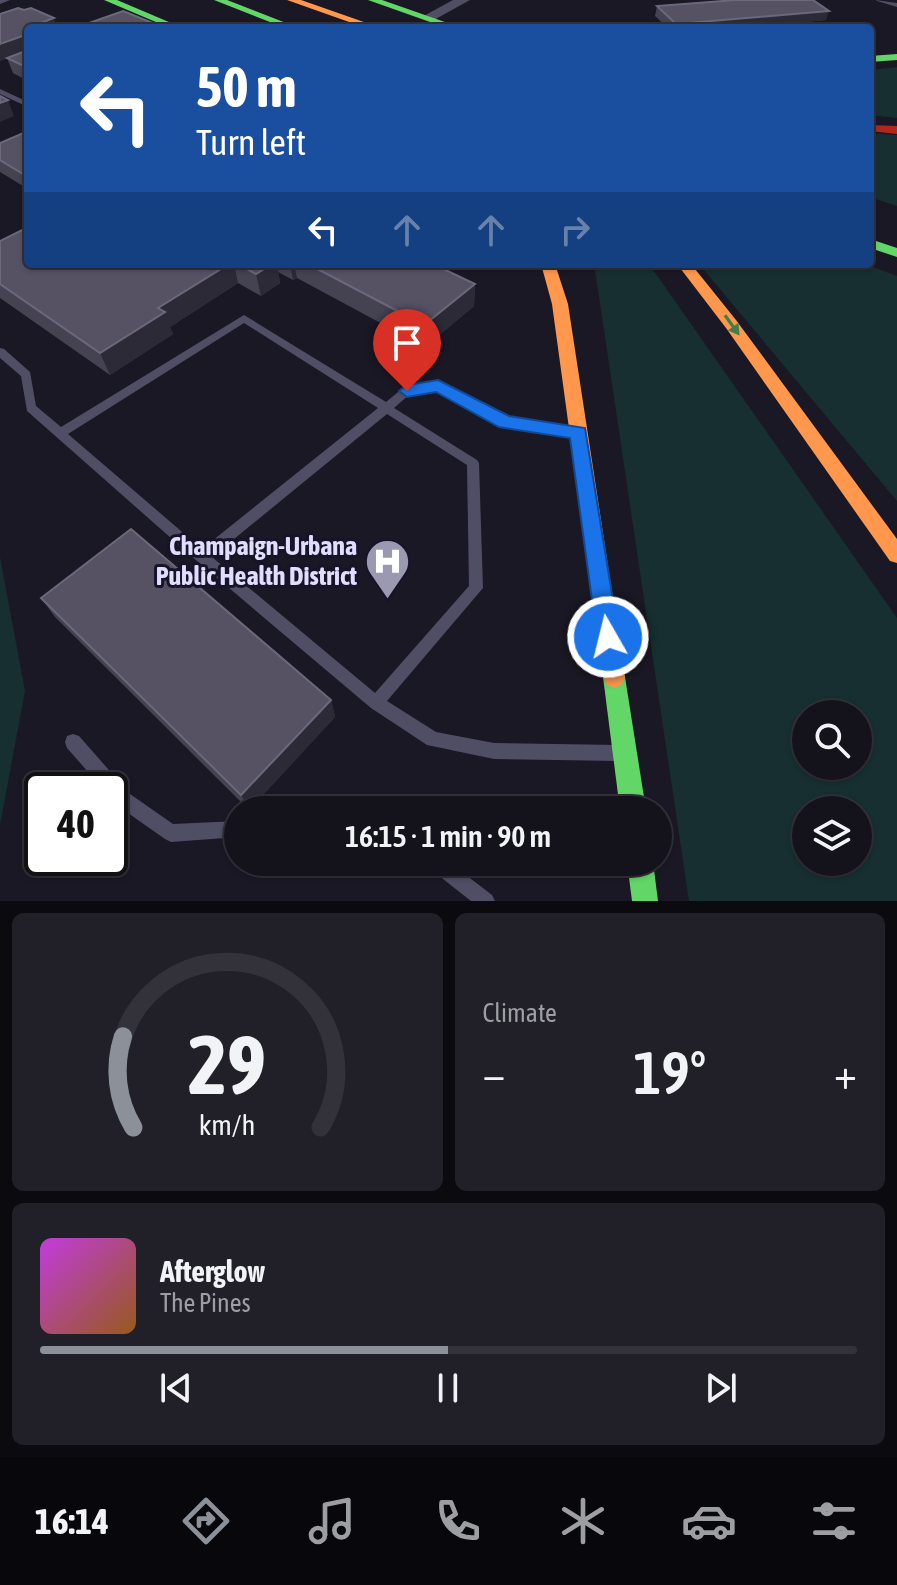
<!DOCTYPE html>
<html lang="en">
<head>
<meta charset="utf-8">
<style>
	body { margin:0; font-family:"Asap Condensed",sans-serif; background:#212028; color:#f1f3f6; height:100vh; display:flex; flex-direction:column; font-size:30px; white-space:nowrap }
	* { box-sizing:border-box; margin:0 }
	p { font-size:26px; color:#9d9ea3 }
	.icon { flex:none; width:44px; height:44px; fill:none; stroke:currentColor; stroke-width:2; stroke-linecap:round; stroke-linejoin:round }
	.map { position:relative; height:901px; overflow:hidden }
	.side { display:flex; flex-direction:column; gap:12px; padding:12px; background:#0b0a0f; flex:1 }
	.side>* { flex:none }
	.top-card { position:absolute; left:24px; top:24px; width:850px; height:244px; border-radius:8px; box-shadow:0 2px 6px #0004,0 0 0 2px #33323a; background:#1a4fa0; color:#fff; overflow:hidden }
	.buttons { position:absolute; left:792px; top:700px; display:grid; gap:16px }
	.buttons a { display:grid; place-items:center; width:80px; height:80px; border-radius:50%; background:#14121b; box-shadow:0 2px 6px #0004,0 0 0 2px #33323a; font-size:40px }
	.speed { position:absolute; left:24px; top:772px; display:flex; gap:16px; font-size:40px; font-weight:700; text-align:center }
	.speed>* { display:grid; place-content:center; width:104px; height:104px; border-radius:50%; background:#14121b; box-shadow:0 2px 6px #0004,0 0 0 2px #33323a; line-height:1 }
	.speed .limit { border:4px solid #111; border-radius:12px; background:#fff; color:#111 }
	.pin { position:absolute; display:grid; place-items:center; width:68px; height:68px; color:#fff; margin:-82px -34px; border-radius:50% 50% 50% 0; rotate:-45deg; box-shadow:0 0 8px #0007 }
	.pin .icon { rotate:45deg }
	.me { position:absolute; width:88px; margin:-44px; rotate:352deg; stroke-linejoin:round; filter:drop-shadow(0 0 6px #0008) }
	.turn { display:flex; align-items:center; gap:28px; height:168px; padding:0 40px; font-size:36px }
	.turn .icon { width:104px; height:104px; stroke-width:2.5 }
	.turn b { display:block; font-size:56px; line-height:68px }
	.lanes { display:flex; align-items:center; height:76px; padding:0 40px; background:#0003; justify-content:center; gap:40px; direction:ltr }
	.lanes .off { opacity:.35 }
	.big { font-size:60px; font-weight:600; line-height:1.1 }
	.side .tile { flex:1; display:flex; flex-direction:column; justify-content:center; gap:12px; min-width:0; padding:0 28px; border-radius:12px; background:#212028 }
	.side .dial { align-items:center; gap:0 }
	.dial svg { height:208px; overflow:visible; fill:none; stroke:#33323a; stroke-width:7; stroke-linecap:round; text-anchor:middle }
	.dial text { fill:#f1f3f6; stroke:none }
	.song { display:flex; align-items:center; gap:24px }
	.cover { width:96px; height:96px; border-radius:12px; background:linear-gradient(135deg,hsl(290 70% 55%),hsl(30 70% 35%)) }
	.played { height:8px; border-radius:4px; background:linear-gradient(90deg,#8c9099 50%,#33323a 50%) }
	.keys { display:flex; justify-content:space-around; direction:ltr }
	.heat { display:flex; justify-content:space-between; align-items:center; font-size:44px; direction:ltr }
	.side .tiles { flex:1; display:grid; gap:12px; grid-template-columns:1fr 1fr }
	.tile:last-child { grid-column:span 2 }
	.trip { position:absolute; left:224px; top:796px; width:448px; height:80px; border-radius:40px; background:#14121b; box-shadow:0 2px 6px #0004,0 0 0 2px #33323a; font-weight:600; line-height:80px; text-align:center }
	.tab-bar { display:flex; height:128px; justify-content:space-around; align-items:center; background:#08070b; color:#9d9ea3 }
	.tab-bar .icon { width:56px; height:56px }
	.tab-bar .current { color:#8c9099 }
	.tab-bar b { font-size:36px; color:#f1f3f6 }
	.map>svg:first-child { display:block }
	.green { fill:#172f30; fill-rule:evenodd }
	.lines { fill:none; stroke-linecap:round; stroke-linejoin:round }
	.lane { fill:#4f4e64; fill-rule:evenodd }
	.street { fill:#4f4e64; fill-rule:evenodd }
	.fast { fill:#63d668; fill-rule:evenodd }
	.slow { fill:#ff974d; fill-rule:evenodd }
	.jam { fill:#b3261e; fill-rule:evenodd }
	.wall { fill:#454252 }
	.shaded-wall { fill:#2d2a38 }
	.building { fill:#565264; stroke:#6b687c; stroke-width:2 }
	.oneway { fill:#417e4c }
	.route { fill:#1a73e8; stroke:#114b97; stroke-width:2 }
	.labels { text-anchor:middle; dominant-baseline:central; stroke-width:6; stroke-linejoin:round; paint-order:stroke }
	.poi-label { font-size:26px; font-weight:bold; fill:#e1ddfd; stroke:#171329; text-anchor:end }
</style>
</head>
<body>
<div class="map">
<svg width="897" height="901" viewBox="0 0 897 901">
	<rect width="100%" height="100%" fill="#1a1824"/>
	<g class="green">
		<path d="M897 67V118L870 115V70Z"/>
		<path d="M870 133 897 135V206L870 197Z"/>
		<path d="M591 264H649L897 618V901H689L595 270ZM858 714V766H806V714ZM858 810V862H806V810Z"/>
		<path d="M699 264H865L897 276V501Z"/>
		<path d="M0 557 25 691 0 825Z"/>
	</g>
	<g class="lines">
		<g class="lane">
			<path d="M0 0H10L0 4Z"/>
			<path d="M876 0 897 3V7L877 1Z"/>
			<path d="M0 89 28 102V107L0 94Z"/>
			<path d="M244 315 386 402 403 388 438 382 508 418 578 429 580 432 578 435 574 436 502 425 437 390 410 394 394 408 477 460 479 463 483 588 387 701 436 732 494 743 618 745 624 747 626 753 624 759 618 761 494 759 427 745 371 708 197 561 27 411 21 376 0 358V348L4 349 30 372 36 406 61 427ZM244 323 378 408 202 549 68 434ZM387 414 467 465 469 586 375 693 212 557Z"/>
			<path d="M73 734 79 736 130 794 173 824 238 821V837L171 842 165 839 118 806 110 797V790H104L67 748 65 742 67 736Z"/>
			<path d="M426 862H449L492 895 495 901H471L429 868Z"/>
		</g>
		<path class="street" d="M453 0H470L432 21 420 18Z"/>
		<g class="fast">
			<path d="M104 0H117L183 28H170Z"/>
			<path d="M214 0H227L299 28H285Z"/>
			<path d="M368 0H382L462 28H447Z"/>
			<path d="M897 54V60L870 62V56Z"/>
			<path d="M870 239 897 248V257L870 248Z"/>
			<path d="M614 666 622 670 625 677 646 810H620L603 677 606 670Z"/>
			<path d="M627 862H653L658 901H632Z"/>
		</g>
		<g class="slow">
			<path d="M287 0H301L381 28H366Z"/>
			<path d="M541 264H555L568 304 625 677 622 684 614 688 606 684 603 677 552 304Z"/>
			<path d="M677 264H691L736 320 897 539V563L890 561 726 328Z"/>
		</g>
		<path class="jam" d="M870 125 897 126V134L870 131Z"/>
	</g>
	<g class="wall">
		<path d="M657 6 826 20 739 28H668L655 16Z"/>
		<path d="M0 14 28 28V81L13 73 7 58 0 61Z"/>
		<path d="M28 131V189L0 172V143Z"/>
		<path d="M0 241 28 264H433L475 284 474 306 425 347 297 278 293 280 278 272 280 283 261 296 238 283 170 327 173 334 110 375 0 298Z"/>
		<path d="M41 598 331 700 335 717 249 810 55 617Z"/>
	</g>
	<g class="shaded-wall">
		<path d="M829 11 826 20 739 28H675L676 24Z"/>
		<path d="M54 18 57 28H39L38 24Z"/>
		<path d="M28 34V51L0 61V44Z"/>
		<path d="M8 100 14 116 0 122V103Z"/>
		<path d="M229 264H234L238 283 170 327 173 334 110 375 100 353 158 308Z"/>
		<path d="M272 264H277L280 283 261 296 256 274Z"/>
		<path d="M290 264H294L297 278 293 280Z"/>
		<path d="M475 284 474 306 425 347 424 325Z"/>
		<path d="M331 700 335 717 249 810 241 795Z"/>
	</g>
	<g class="building">
		<path d="M736 0H813L829 11 676 24 657 6Z"/>
		<path d="M18 8 24 10 31 8 54 18 38 24 46 28H28V34L0 44V14Z"/>
		<path d="M123 11 165 28H75Z"/>
		<path d="M28 50V68L7 58Z"/>
		<path d="M0 96 8 100 0 103Z"/>
		<path d="M28 131V177L0 160V143Z"/>
		<path d="M28 227V264H229L158 308 165 312 100 353 0 284V241Z"/>
		<path d="M238 264H272L256 274Z"/>
		<path d="M308 264H433L475 284 424 325Z"/>
		<path d="M131 529 331 700 241 795 41 598Z"/>
	</g>
	<defs><path id="oneway-solid" d="M-6-.8H1V-3.2L6.5 0L1 3.2V.8H-6Z" transform="scale(2)"/></defs>
	<use class="oneway" href="#oneway-solid" transform="translate(732 325) rotate(54)"/>
	<path class="route" d="M438 380 509 416 585 428 619 637 616 644 608 647 600 644 597 637 570 438 499 427 436 392 407 397 399 391 407 385Z"/>
	<defs>
		<symbol id="hospital-pin" viewBox="-11 -11 22 30"><path d="M0 17L-7.5 6A9.5 9.5 0 1 1 7.5 6Z" fill="#9b98b1" stroke="#171329"/><path d="M-5-5h3v3.5h4V-5h3V5h-3V1.5h-4V5h-3Z" fill="#fff"/></symbol>
	</defs>
	<g fill-rule="evenodd">
		<use href="#hospital-pin" x="362" y="536" width="51" height="69"/>
	</g>
	<g class="labels">
		<g class="poi-label">
			<text x="357" y="546">Champaign-Urbana<tspan x="357" dy="30">Public Health District</tspan></text>
		</g>
	</g>
</svg>
<div class="buttons">
<a><svg class="icon" aria-label="search" viewBox="0 0 24 24"><circle cx="10" cy="10" r="6"/><path d="M15 15l6 6"/></svg></a>
<a><svg class="icon" aria-label="layers" viewBox="0 0 24 24"><path d="M12 4l9 5-9 5-9-5zM3 14l9 5 9-5"/></svg></a>
</div>
<div class="speed"><div class="limit">40</div></div>
<div class="pin" style="left:407px;top:391px;background:#d93025"><svg class="icon" aria-label="arrive" viewBox="0 0 24 24"><path d="M6 21V4h12l-3 4 3 4H6"/></svg></div>
<svg class="me" style="left:608px;top:637px" viewBox="-20 -20 40 40"><circle r="17" fill="#1a73e8" stroke="#fff" stroke-width="3"/><path d="M0-11L8 9 0 5-8 9z" fill="#fff"/></svg>
<div class="trip">16:15 · 1 min · 90 m</div>
<div class="top-card">
<div class="turn"><svg class="icon" aria-label="left" viewBox="0 0 24 24"><path d="M17 20v-9H6M10 6l-5 5 5 5"/></svg><div><b>50 m</b>Turn left</div></div>
<div class="lanes"><svg class="icon" aria-label="left" viewBox="0 0 24 24"><path d="M17 20v-9H6M10 6l-5 5 5 5"/></svg><svg class="icon off" aria-label="ahead" viewBox="0 0 24 24"><path d="M12 20V5M6 11l6-6 6 6"/></svg><svg class="icon off" aria-label="ahead" viewBox="0 0 24 24"><path d="M12 20V5M6 11l6-6 6 6"/></svg><svg class="icon off" aria-label="right" viewBox="0 0 24 24"><path d="M7 20v-9h11M14 6l5 5-5 5"/></svg></div>
</div>
</div>
<section class="side">
<div class="tiles">
<div class="tile dial"><svg viewBox="0 0 100 80">
<path d="M14 69A42 42 0 1 1 86 69"/>
<path d="M14 69A42 42 0 0 1 10 34" stroke="#8c9099"/>
<text x="50" y="56" font-size="32" font-weight="700">29</text>
<text x="50" y="72" font-size="11">km/h</text>
</svg></div>
<div class="tile"><p>Climate</p>
<div class="heat"><a>−</a><b class="big">19°</b><a>+</a></div>
</div>
<div class="tile">
<div class="song"><i class="cover"></i><div><b>Afterglow</b><p>The Pines</p></div></div>
<div class="played"></div>
<div class="keys"><svg class="icon" aria-label="previous" viewBox="0 0 24 24"><path d="M18 5L8 12l10 7zM5 5v14"/></svg><svg class="icon" aria-label="pause" viewBox="0 0 24 24"><path d="M8 5v14M16 5v14"/></svg><svg class="icon" aria-label="next" viewBox="0 0 24 24"><path d="M6 5l10 7-10 7zM19 5v14"/></svg></div>
</div>
</div>
</section>
<nav class="tab-bar">
<b>16:14</b>
<svg class="icon current" aria-label="directions" viewBox="0 0 24 24"><path d="M12 3l9 9-9 9-9-9zM9 14v-3h6M13 9l2 2-2 2"/></svg>
<svg class="icon" aria-label="music" viewBox="0 0 24 24"><path d="M9 18V5l10-2v13"/><circle cx="6" cy="18" r="3"/><circle cx="16" cy="16" r="3"/></svg>
<svg class="icon" aria-label="phone" viewBox="0 0 24 24"><path d="M5 4h4l2 5-3 2q2 4 5 5l2-3 5 2v4C11 20 4 13 5 4z"/></svg>
<svg class="icon" aria-label="climate" viewBox="0 0 24 24"><path d="M12 3v18M4 7l16 10M4 17L20 7"/></svg>
<svg class="icon" aria-label="car" viewBox="0 0 24 24"><path d="M5 17H2v-5l4-1 3-4h7l3 4 3 1v5h-3M9 17h6M6 11h13"/><circle cx="7" cy="17" r="2"/><circle cx="17" cy="17" r="2"/></svg>
<svg class="icon" aria-label="filters" viewBox="0 0 24 24"><path d="M4 7h16M4 17h16"/><circle cx="9" cy="7" r="2"/><circle cx="15" cy="17" r="2"/></svg>
</nav>
</body>
</html>
